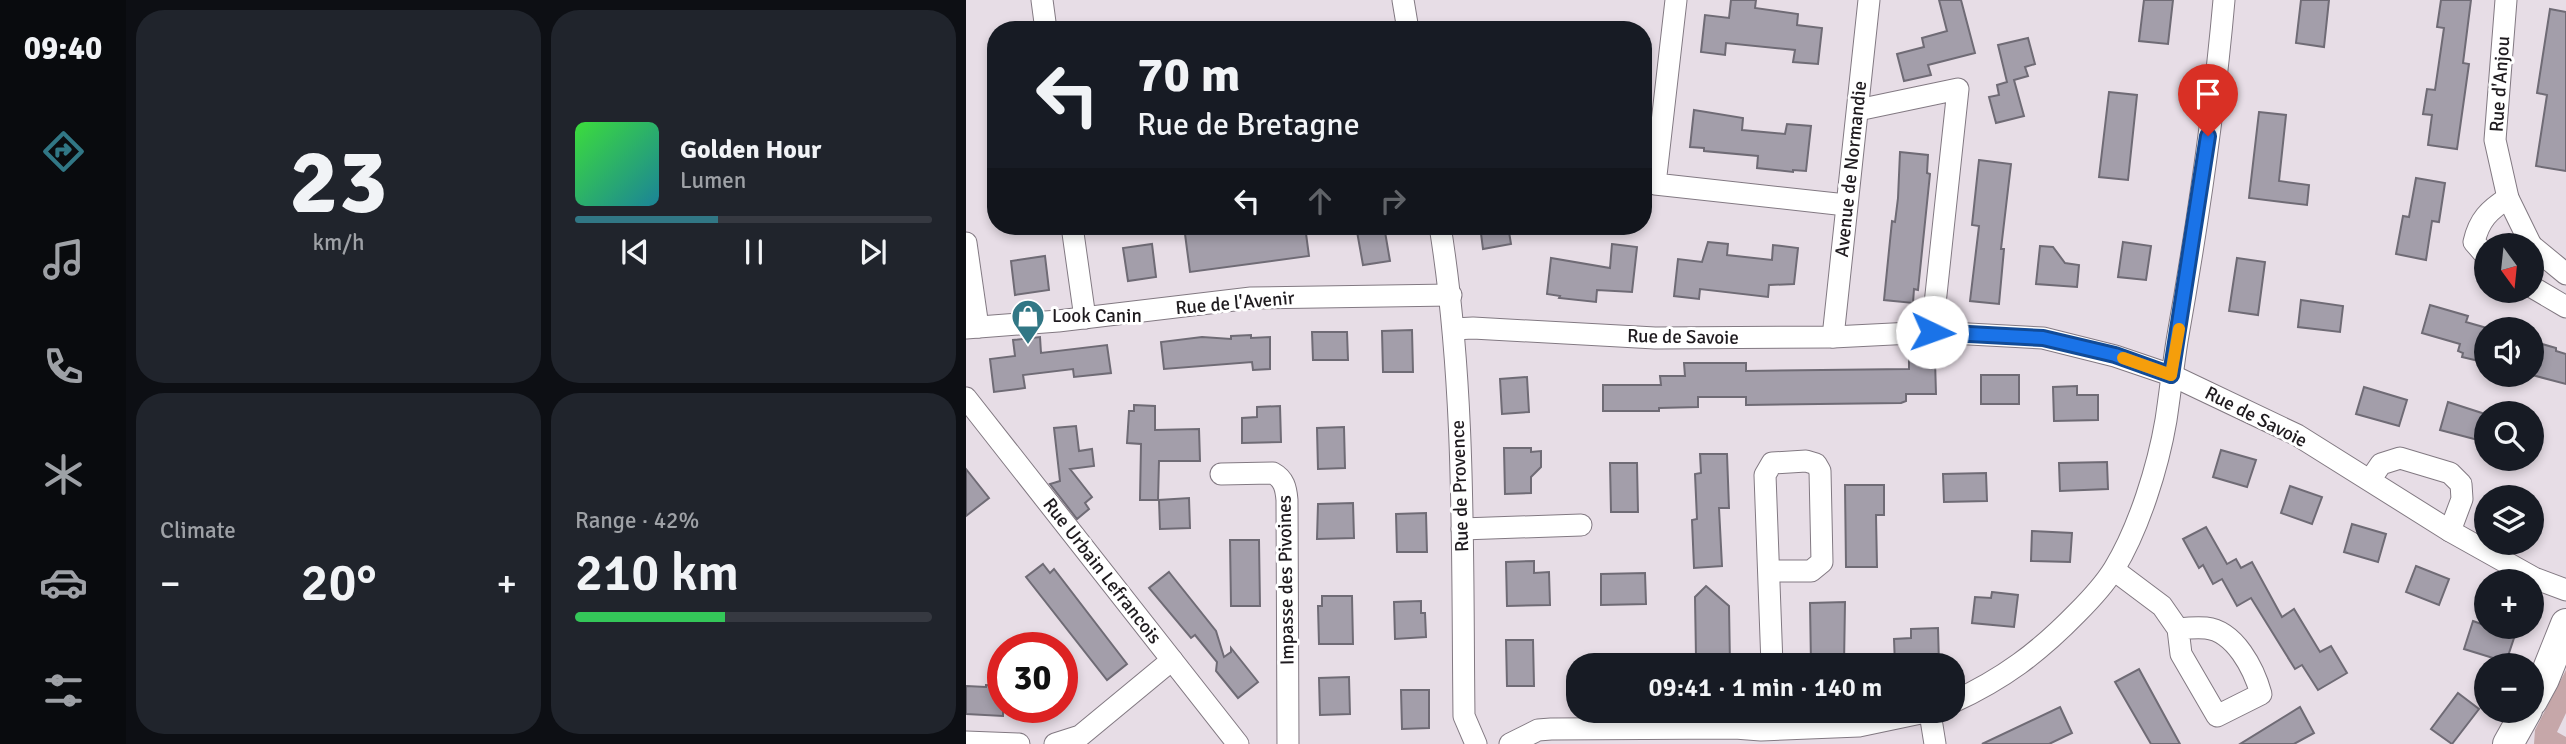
<!DOCTYPE html>
<html lang="en">
<head>
<meta charset="utf-8">
<style>
	body { margin:0; font-family:Signika,sans-serif; background:#20242c; color:#f1f3f6; height:100vh; display:flex; flex-direction:column; font-size:26px; white-space:nowrap }
	* { box-sizing:border-box; margin:0 }
	p { font-size:23px; color:#9ea1a6 }
	.icon { flex:none; width:38px; height:38px; fill:none; stroke:currentColor; stroke-width:2; stroke-linecap:round; stroke-linejoin:round }
	.map { position:relative; flex:1; overflow:hidden }
	.panel { display:flex; flex-direction:column; gap:10px; padding:10px; background:#0d0f14; width:840px }
	.panel>* { flex:none }
	.guide { position:absolute; left:21px; top:21px; width:665px; height:214px; border-radius:28px; box-shadow:0 4px 10px #0003; background:#171b24; color:#f1f3f6; overflow:hidden }
	.needle { width:46px; rotate:165deg }
	.controls { position:absolute; left:1508px; top:233px; display:grid; gap:14px }
	.controls a { display:grid; place-items:center; width:70px; height:70px; border-radius:50%; background:#171b24; box-shadow:0 4px 10px #0003; font-size:35px }
	.speed { position:absolute; left:21px; top:632px; display:flex; gap:14px; font-size:35px; font-weight:700; text-align:center }
	.speed>* { display:grid; place-content:center; width:91px; height:91px; border-radius:50%; background:#171b24; box-shadow:0 4px 10px #0003; line-height:1 }
	.speed .limit { border:10px solid #d22; background:#fff; color:#111 }
	.pin { position:absolute; display:grid; place-items:center; width:60px; height:60px; color:#fff; margin:-72px -30px; border-radius:50% 50% 50% 0; rotate:-45deg; box-shadow:0 0 7px #0007 }
	.pin .icon { rotate:45deg }
	.me { position:absolute; width:77px; margin:-38px; rotate:93deg; stroke-linejoin:round; filter:drop-shadow(0 0 5px #0008) }
	.turn { display:flex; align-items:center; gap:24px; height:147px; padding:0 35px; font-size:32px }
	.turn .icon { width:91px; height:91px; stroke-width:2.5 }
	.turn b { display:block; font-size:49px; line-height:60px }
	.lanes { display:flex; align-items:center; height:66px; padding:0 35px; background:#0003; justify-content:center; gap:35px; direction:ltr }
	.lanes .off { opacity:.35 }
	.big { font-size:52px; font-weight:600; line-height:1.1 }
	.panel .widget { flex:1; display:flex; flex-direction:column; justify-content:center; gap:10px; min-width:0; padding:0 24px; border-radius:28px; background:#20242c }
	.panel .dial { align-items:center; gap:0 }
	.dial b { font-size:91px; line-height:1 }
	.song { display:flex; align-items:center; gap:21px }
	.cover { width:84px; height:84px; border-radius:10px; background:linear-gradient(135deg,hsl(120 70% 55%),hsl(190 70% 35%)) }
	.played { height:7px; border-radius:4px; background:linear-gradient(90deg,#317785 40%,#363941 40%) }
	.keys { display:flex; justify-content:space-around; direction:ltr }
	.heat { display:flex; justify-content:space-between; align-items:center; font-size:38px; direction:ltr }
	.charge { height:10px; border-radius:5px; background:linear-gradient(90deg,#34c759 42%,#363941 0) }
	.panel .tiles { flex:1; display:grid; gap:10px; grid-template-columns:repeat(2,1fr) }
	.trip { position:absolute; left:600px; top:653px; width:399px; height:70px; border-radius:28px; background:#171b24; box-shadow:0 4px 10px #0003; font-weight:600; line-height:70px; text-align:center }
	main { display:flex; flex:1; min-height:0 }
	.tab-bar { display:flex; flex-direction:column; width:126px; justify-content:space-around; align-items:center; background:#090b0e; color:#9ea1a6 }
	.tab-bar .icon { width:49px; height:49px }
	.tab-bar .on { color:#317785 }
	.tab-bar b { font-size:32px; color:#f1f3f6 }
	.map>svg:first-child { display:block }
	.green { fill:#c6a7a9 }
	.building { fill:#a39eaa; stroke:#6f6b75; stroke-width:2 }
	.lines { fill:none; stroke-linecap:round; stroke-linejoin:round }
	.minor-casing { stroke:#827982; stroke-width:23 }
	.secondary-casing { stroke:#827982; stroke-width:32 }
	.minor { stroke:#fff; stroke-width:21 }
	.secondary { stroke:#fff; stroke-width:30 }
	.route-casing { stroke:#114b97; stroke-width:18 }
	.route { stroke:#1a73e8; stroke-width:12 }
	.slow { stroke:#f59e0b; stroke-width:12 }
	.labels { text-anchor:middle; dominant-baseline:central; stroke-width:6; stroke-linejoin:round; paint-order:stroke }
	.street-label { font-size:19px; fill:#1f1b1f; stroke:#fff }
	.poi-label { font-size:19px; fill:#1f1b1f; stroke:#fff; text-anchor:start }
</style>
</head>
<body>
<main>
<nav class="tab-bar">
<b>09:40</b>
<svg class="icon on" aria-label="directions" viewBox="0 0 24 24"><path d="M12 3l9 9-9 9-9-9zM9 14v-3h6M13 9l2 2-2 2"/></svg>
<svg class="icon" aria-label="music" viewBox="0 0 24 24"><path d="M9 18V5l10-2v13"/><circle cx="6" cy="18" r="3"/><circle cx="16" cy="16" r="3"/></svg>
<svg class="icon" aria-label="phone" viewBox="0 0 24 24"><path d="M5 4h4l2 5-3 2q2 4 5 5l2-3 5 2v4C11 20 4 13 5 4z"/></svg>
<svg class="icon" aria-label="climate" viewBox="0 0 24 24"><path d="M12 3v18M4 7l16 10M4 17L20 7"/></svg>
<svg class="icon" aria-label="car" viewBox="0 0 24 24"><path d="M5 17H2v-5l4-1 3-4h7l3 4 3 1v5h-3M9 17h6M6 11h13"/><circle cx="7" cy="17" r="2"/><circle cx="17" cy="17" r="2"/></svg>
<svg class="icon" aria-label="filters" viewBox="0 0 24 24"><path d="M4 7h16M4 17h16"/><circle cx="9" cy="7" r="2"/><circle cx="15" cy="17" r="2"/></svg>
</nav>
<section class="panel">
<div class="tiles">
<div class="widget dial"><b>23</b><p>km/h</p></div>
<div class="widget">
<div class="song"><i class="cover"></i><div><b>Golden Hour</b><p>Lumen</p></div></div>
<div class="played"></div>
<div class="keys"><svg class="icon" aria-label="previous" viewBox="0 0 24 24"><path d="M18 5L8 12l10 7zM5 5v14"/></svg><svg class="icon" aria-label="pause" viewBox="0 0 24 24"><path d="M8 5v14M16 5v14"/></svg><svg class="icon" aria-label="next" viewBox="0 0 24 24"><path d="M6 5l10 7-10 7zM19 5v14"/></svg></div>
</div>
<div class="widget"><p>Climate</p>
<div class="heat"><a>−</a><b class="big">20°</b><a>+</a></div>
</div>
<div class="widget"><p>Range · 42%</p><b class="big">210 km</b><div class="charge"></div></div>
</div>
</section>
<div class="map">
<svg width="1600" height="744" viewBox="0 0 1600 744">
	<rect width="100%" height="100%" fill="#e7dde6"/>
	<path class="green" d="M1600 670V713L1591 732 1600 737V744H1568L1569 730Z"/>
	<g class="building">
		<path d="M765 0H790L789 8 832 14 831 25 856 28 852 64 827 62 829 50 760 43 759 55 735 52 739 15 763 18Z"/>
		<path d="M973 0H995L1009 53 962 65 965 75 938 81 931 54 958 47 956 38 981 31Z"/>
		<path d="M1178 0H1207L1202 44 1173 41Z"/>
		<path d="M1335 0H1363L1358 47 1330 43Z"/>
		<path d="M1475 0H1505L1497 63 1503 64 1491 149 1462 145 1466 115 1457 114 1461 89 1469 90 1478 28 1471 27Z"/>
		<path d="M1584 9 1600 12V171L1570 166 1581 95 1571 93Z"/>
		<path d="M1062 38 1069 64 1059 67 1062 76 1048 80 1058 116 1030 123 1023 97 1033 95 1031 85 1041 82 1032 45Z"/>
		<path d="M1143 92 1171 95 1162 180 1133 177Z"/>
		<path d="M728 110 777 118 776 130 819 134 821 124 845 126 840 171 827 170V172L791 168 792 156 738 151V148L724 147Z"/>
		<path d="M1293 112 1320 115 1313 181 1343 185 1341 205 1283 198Z"/>
		<path d="M934 152 962 155 961 173 964 174 952 290 948 289 947 303 918 300 926 221 929 222 932 198Z"/>
		<path d="M1013 160 1045 164 1035 249H1038L1033 304 1004 301 1013 226 1006 225Z"/>
		<path d="M1450 178 1479 183 1473 222 1466 221 1460 260 1430 254 1437 216 1443 217Z"/>
		<path d="M272 226H339L343 256 224 272 219 234Z"/>
		<path d="M390 226H418L424 261 397 265Z"/>
		<path d="M514 226H542L545 244 517 249Z"/>
		<path d="M742 242 762 244 761 255 806 260 807 245 832 248 828 284 803 285 802 297 734 289 733 299 708 296 712 259 736 262Z"/>
		<path d="M1157 242 1185 246 1180 280 1152 277Z"/>
		<path d="M186 244 190 277 162 281 157 248Z"/>
		<path d="M646 244 671 247 666 292 631 290 630 302 593 298 594 296 581 294 585 258 644 268Z"/>
		<path d="M1074 246 1087 247 1099 263 1113 265 1111 287 1070 284Z"/>
		<path d="M79 256 83 290 49 295 45 261Z"/>
		<path d="M1271 258 1299 262 1292 315 1263 311Z"/>
		<path d="M1335 300 1377 306 1374 332 1332 327Z"/>
		<path d="M1464 305 1502 316 1500 322 1521 328V363L1496 357 1497 353 1492 351 1494 344 1456 333Z"/>
		<path d="M446 330 447 372H417L416 331Z"/>
		<path d="M346 332H381L382 360H347Z"/>
		<path d="M285 335V338L304 337V369L287 370 286 362 198 369 195 342 236 337 265 339V336Z"/>
		<path d="M74 337 75 353 141 345 145 373 108 377 107 369 57 375 59 388 28 392 24 359 49 356 47 340Z"/>
		<path d="M1566 341 1590 348V351L1600 354V384L1566 375Z"/>
		<path d="M943 360H969L970 394H940V401L935 403 780 405V397H732V407L693 408V411H637V385H695L694 376H719L718 363H780V371L943 369Z"/>
		<rect x="1015" y="375" width="38" height="29"/>
		<path d="M561 377 563 412 536 414 534 379Z"/>
		<path d="M1111 386V395H1132V420L1088 421 1087 387Z"/>
		<path d="M1398 387 1441 400 1433 426 1390 414Z"/>
		<path d="M1482 402 1519 414 1512 440 1474 430Z"/>
		<path d="M168 405 189 406V430L233 429 234 461H193L192 500H174L175 444 161 443 163 411H168Z"/>
		<path d="M314 406 315 442 276 443V418L291 417V407Z"/>
		<path d="M110 426 113 451 126 449 128 466 104 469 126 497 119 503 123 509 111 519 84 484 94 481 88 428Z"/>
		<path d="M378 427 379 468 352 469 351 428Z"/>
		<path d="M538 448H565V452L575 451V467L565 477V493L539 494Z"/>
		<path d="M1255 450 1290 460 1281 487 1247 477Z"/>
		<path d="M734 454H761L763 508H753L756 566 728 568 726 520 731 519 729 474 735 473Z"/>
		<path d="M1141 462 1142 489 1094 491 1093 463Z"/>
		<path d="M644 463H671L672 512H645Z"/>
		<path d="M0 469 23 498 0 516Z"/>
		<path d="M1020 473 1021 501 978 502 977 474Z"/>
		<path d="M879 485H918V515H910L911 567H880Z"/>
		<path d="M1324 486 1356 497 1346 524 1315 513Z"/>
		<path d="M223 498 224 528 194 529 193 500Z"/>
		<path d="M387 503 388 538 351 539 352 504Z"/>
		<path d="M460 513 461 552H431L430 514Z"/>
		<path d="M1386 524 1420 534 1412 562 1378 552Z"/>
		<path d="M1240 527 1261 564 1270 559 1275 568 1286 562 1316 617 1328 609 1354 652 1365 646 1381 673 1352 690 1336 665 1329 669 1285 598 1271 606 1256 579 1247 584 1237 565 1233 568 1217 539Z"/>
		<path d="M1066 531 1106 533 1104 562 1065 561Z"/>
		<path d="M264 540H293L294 606H265Z"/>
		<path d="M568 561V573L583 572 584 605 541 606 540 562Z"/>
		<path d="M77 564 84 573 88 569 161 664 141 680 60 577Z"/>
		<path d="M1450 566 1483 579 1473 605 1440 592Z"/>
		<path d="M203 572 250 631 258 657 265 652V648L292 682 272 698 250 671 251 662 229 635 225 638 183 588Z"/>
		<path d="M679 573 680 604 635 605V574Z"/>
		<path d="M740 586 763 606 764 665H736V657H730L729 597Z"/>
		<path d="M1026 592 1052 595 1048 627 1006 623 1009 597 1025 598Z"/>
		<path d="M356 596H386L387 644H353L352 606H356Z"/>
		<path d="M455 601V613H459L460 637 429 639 428 602Z"/>
		<path d="M879 602 878 665H845L844 603Z"/>
		<path d="M1507 621 1521 626H1552L1540 662 1498 649Z"/>
		<path d="M972 628 973 665H929L928 639 945 638V629Z"/>
		<path d="M540 640H567L568 686H541Z"/>
		<path d="M1173 669 1197 713 1214 744H1185L1149 682Z"/>
		<path d="M383 677 384 714 354 715 353 678Z"/>
		<path d="M20 685 37 687V716L0 714V686L20 687Z"/>
		<path d="M435 690H463V728L436 729Z"/>
		<path d="M1492 693 1513 709 1486 744 1465 729Z"/>
		<path d="M1094 707 1106 733 1083 744H1016Z"/>
		<path d="M1334 707 1348 733 1328 744H1274Z"/>
	</g>
	<g class="lines">
		<defs>
			<g id="minor">
				<path d="M76 0 80 30"/>
				<path d="M437 0 442 30"/>
				<path d="M710 0 689 184 880 205"/>
				<path d="M1540 0 1529 140 1542 198 1565 245"/>
				<path d="M892 110 992 89 966 332"/>
				<path d="M106 226 119 318"/>
				<path d="M474 226C500 387 496 553 498 716L510 744"/>
				<path d="M0 243 12 327"/>
				<path d="M1566 246 1600 274"/>
				<path d="M1521 257 1508 242C1513 220 1523 210 1542 198"/>
				<path d="M1566 287 1600 307"/>
				<path d="M0 328 92 321 285 298 485 295"/>
				<path d="M488 329 507 328 689 338 867 337 966 332 1077 338 1149 356 1205 375 1331 435 1484 531 1568 578 1600 590"/>
				<path d="M867 337 903 0"/>
				<path d="M0 398 272 744"/>
				<path d="M255 474 307 473C318 479 320 488 321 500L322 744"/>
				<path d="M1404 480 1415 464 1434 458 1484 473 1495 484 1496 499 1484 531"/>
				<path d="M496 529 615 525"/>
				<path d="M1148 570 1196 606 1212 629 1215 654 1251 716 1295 694C1288 669 1269 631 1240 628 1231 627 1221 628 1212 629"/>
				<path d="M803 571H845L856 562 854 471 850 464 840 461 806 463 799 475 806 665"/>
				<path d="M987 702C1037 679 1072 653 1111 613 1124 600 1138 585 1148 569 1173 528 1192 467 1200 420 1204 393 1207 367 1211 341 1231 228 1248 114 1258 0"/>
				<path d="M964 713 969 744"/>
				<path d="M0 742 53 744"/>
				<path d="M89 744 114 736 206 660"/>
				<path d="M544 744 572 730 585 729 769 728 795 730 893 726 969 710"/>
			</g>
			<g id="secondary">
				<path d="M1566 701 1578 679 1600 624"/>
				<path d="M1542 744 1561 710"/>
			</g>
		</defs>
		<use href="#minor" class="minor-casing"/>
		<use href="#secondary" class="secondary-casing"/>
		<use href="#minor" class="minor"/>
		<use href="#secondary" class="secondary"/>
	</g>
	<g class="lines">
		<defs>
			<path id="route" d="M966 332 1077 338 1149 355 1205 375 1242 136"/>
		</defs>
		<use href="#route" class="route-casing"/>
		<use href="#route" class="route"/>
		<path class="slow" d="M1157 358 1205 375 1213 329"/>
	</g>
	<defs>
		<symbol id="shop-pin" viewBox="-11 -11 22 30"><path d="M0 17L-7.5 6A9.5 9.5 0 1 1 7.5 6Z" fill="#317785" stroke="#fff"/><path d="M-5-2.5h2.3a2.7 3.5 0 0 1 5.4 0H5L5.5 6h-11ZM-1.5-2.5h3a1.5 2.3 0 0 0-3 0Z" fill="#fff"/></symbol>
	</defs>
	<g fill-rule="evenodd">
		<use href="#shop-pin" x="43" y="297" width="38" height="52"/>
	</g>
	<g class="labels">
		<g class="street-label">
			<text transform="translate(1534 84) rotate(-86)">Rue d'Anjou</text>
			<text transform="translate(885 169) rotate(-84)">Avenue de Normandie</text>
			<text transform="translate(269 303) rotate(-5)">Rue de l'Avenir</text>
			<text transform="translate(717 337) rotate(1)">Rue de Savoie</text>
			<text transform="translate(1290 417) rotate(27)">Rue de Savoie</text>
			<text transform="translate(494 486) rotate(-92)">Rue de Provence</text>
			<text transform="translate(136 571) rotate(52)">Rue Urbain Lefrancois</text>
			<text transform="translate(320 580) rotate(-91)">Impasse des Pivoines</text>
		</g>
		<g class="poi-label">
			<text x="86" y="316">Look Canin</text>
		</g>
	</g>
</svg>
<div class="controls">
<a><svg class="needle" viewBox="-14 -14 28 28"><path d="M0-13l5 13h-10z" fill="#e53935"/><path d="M0 13l5-13h-10z" fill="#9ea1a6"/></svg></a>
<a><svg class="icon" aria-label="sound" viewBox="0 0 24 24"><path d="M4 9h4l5-4v14l-5-4H4zM17 9q2 3 0 6"/></svg></a>
<a><svg class="icon" aria-label="search" viewBox="0 0 24 24"><circle cx="10" cy="10" r="6"/><path d="M15 15l6 6"/></svg></a>
<a><svg class="icon" aria-label="layers" viewBox="0 0 24 24"><path d="M12 4l9 5-9 5-9-5zM3 14l9 5 9-5"/></svg></a>
<a>+</a>
<a>−</a>
</div>
<div class="speed"><div class="limit">30</div></div>
<div class="pin" style="left:1242px;top:136px;background:#d93025"><svg class="icon" aria-label="arrive" viewBox="0 0 24 24"><path d="M6 21V4h12l-3 4 3 4H6"/></svg></div>
<svg class="me" style="left:966px;top:332px" viewBox="-20 -20 40 40"><circle r="19" fill="#fff"/><path d="M0-13L10 11 0 6-10 11z" fill="#1a73e8"/></svg>
<div class="trip">09:41 · 1 min · 140 m</div>
<div class="guide">
<div class="turn"><svg class="icon" aria-label="left" viewBox="0 0 24 24"><path d="M17 20v-9H6M10 6l-5 5 5 5"/></svg><div><b>70 m</b>Rue de Bretagne</div></div>
<div class="lanes"><svg class="icon" aria-label="left" viewBox="0 0 24 24"><path d="M17 20v-9H6M10 6l-5 5 5 5"/></svg><svg class="icon off" aria-label="ahead" viewBox="0 0 24 24"><path d="M12 20V5M6 11l6-6 6 6"/></svg><svg class="icon off" aria-label="right" viewBox="0 0 24 24"><path d="M7 20v-9h11M14 6l5 5-5 5"/></svg></div>
</div>
</div>
</main>
</body>
</html>
